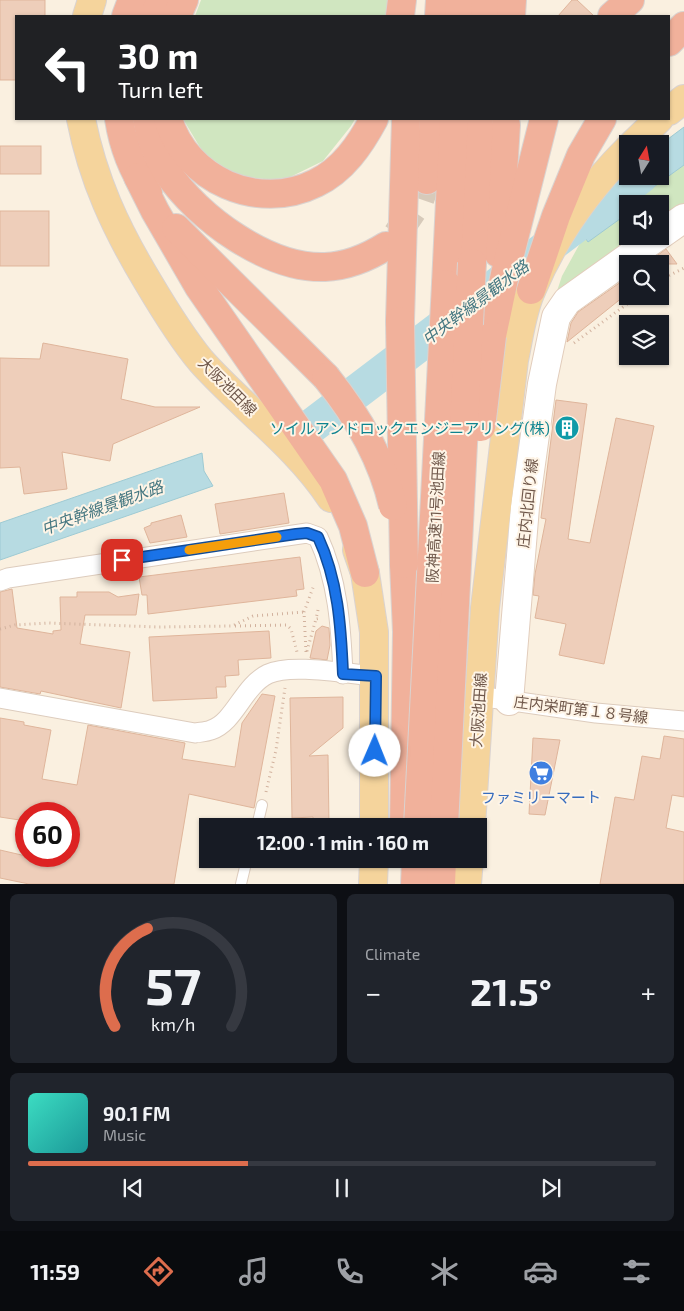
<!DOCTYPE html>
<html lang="en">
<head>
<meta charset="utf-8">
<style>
	body { margin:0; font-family:"Exo 2","Noto Sans JP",sans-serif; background:#20242c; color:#f1f3f6; height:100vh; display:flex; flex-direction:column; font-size:19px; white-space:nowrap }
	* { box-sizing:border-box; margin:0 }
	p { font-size:16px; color:#9ea1a6 }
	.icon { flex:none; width:28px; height:28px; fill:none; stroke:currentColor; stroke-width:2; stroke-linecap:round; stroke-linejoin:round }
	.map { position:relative; height:884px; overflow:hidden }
	.details { display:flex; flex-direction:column; gap:10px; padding:10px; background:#0d0f14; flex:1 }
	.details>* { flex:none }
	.hud { position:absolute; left:15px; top:15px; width:655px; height:105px; border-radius:0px; box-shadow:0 1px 4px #0004; background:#202124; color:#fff; overflow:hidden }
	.needle { width:32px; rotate:11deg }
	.buttons { position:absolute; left:619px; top:135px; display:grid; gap:10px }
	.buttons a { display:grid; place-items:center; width:50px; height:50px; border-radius:0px; background:#171b24; box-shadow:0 1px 4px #0004; font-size:25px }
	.speed { position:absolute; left:15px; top:802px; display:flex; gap:10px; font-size:25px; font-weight:700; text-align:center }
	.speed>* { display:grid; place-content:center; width:65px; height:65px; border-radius:50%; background:#171b24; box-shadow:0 1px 4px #0004; line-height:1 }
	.speed .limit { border:8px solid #d22; background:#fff; color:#111 }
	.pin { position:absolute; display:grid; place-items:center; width:42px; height:42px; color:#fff; margin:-21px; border-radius:10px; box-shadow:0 2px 8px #0006 }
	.me { position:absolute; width:55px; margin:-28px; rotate:1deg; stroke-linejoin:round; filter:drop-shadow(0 0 4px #0008) }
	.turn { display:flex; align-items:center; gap:18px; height:105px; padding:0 20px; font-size:22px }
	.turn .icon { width:65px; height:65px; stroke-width:2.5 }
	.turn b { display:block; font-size:35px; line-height:42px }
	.big { font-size:38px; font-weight:700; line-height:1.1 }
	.details .widget { flex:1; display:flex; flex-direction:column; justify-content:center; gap:8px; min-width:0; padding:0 18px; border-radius:8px; background:#20242c }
	.details .dial { align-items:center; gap:0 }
	.dial svg { height:130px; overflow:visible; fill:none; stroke:#363941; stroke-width:7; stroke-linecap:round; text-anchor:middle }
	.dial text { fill:#f1f3f6; stroke:none }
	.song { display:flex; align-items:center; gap:15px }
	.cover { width:60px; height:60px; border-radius:8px; background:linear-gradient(135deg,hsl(170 70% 55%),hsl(180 70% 35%)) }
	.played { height:5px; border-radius:2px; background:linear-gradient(90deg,#dd6d4d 35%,#363941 35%) }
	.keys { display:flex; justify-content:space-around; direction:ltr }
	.heat { display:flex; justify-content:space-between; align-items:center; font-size:28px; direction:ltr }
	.details .tiles { flex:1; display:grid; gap:10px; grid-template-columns:1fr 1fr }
	.widget:last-child { grid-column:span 2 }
	.trip { position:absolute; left:199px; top:818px; width:288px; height:50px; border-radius:0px; background:#171b24; box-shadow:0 1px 4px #0004; font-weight:700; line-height:50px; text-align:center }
	.tab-bar { display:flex; height:80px; justify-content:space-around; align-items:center; background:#090b0e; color:#9ea1a6 }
	.tab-bar .icon { width:35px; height:35px }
	.tab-bar .on { color:#dd6d4d }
	.tab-bar b { font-size:22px; color:#f1f3f6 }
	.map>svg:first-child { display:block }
	.green { fill:#d0e6c0 }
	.water { fill:#b7dbe2; stroke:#9ecad3 }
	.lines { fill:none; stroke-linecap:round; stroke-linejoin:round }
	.river { stroke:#b7dbe2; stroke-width:35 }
	.building { fill:#eeceba; stroke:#dfb59b }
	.highway-tunnel { stroke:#d7caba; stroke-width:28; stroke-dasharray:28 14; stroke-linecap:butt }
	.lane-casing { stroke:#ddccbd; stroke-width:12 }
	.street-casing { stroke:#ddccbd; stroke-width:21 }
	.secondary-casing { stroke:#e2cdbc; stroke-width:30 }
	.primary-casing { stroke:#dad3d0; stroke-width:30 }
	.highway-casing { stroke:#dad3d0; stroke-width:30 }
	.path { stroke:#d2b29e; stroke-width:3; stroke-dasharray:1 4; stroke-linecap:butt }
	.lane { stroke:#fff; stroke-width:10 }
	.street { stroke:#fff; stroke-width:19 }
	.secondary { stroke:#fff; stroke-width:28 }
	.primary { stroke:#f5d49c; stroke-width:28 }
	.highway { stroke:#f1b19b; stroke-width:28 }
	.highway-bridge-casing { stroke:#dad3d0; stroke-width:30; stroke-linecap:butt }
	.highway-bridge { stroke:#f1b19b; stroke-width:28 }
	.route-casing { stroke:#114b97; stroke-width:12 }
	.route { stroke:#1a73e8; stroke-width:9 }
	.slow { stroke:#f59e0b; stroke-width:9 }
	.labels { text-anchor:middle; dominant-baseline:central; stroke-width:4; stroke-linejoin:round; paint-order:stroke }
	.street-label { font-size:15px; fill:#6f574a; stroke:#fef4e6 }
	.culture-label { font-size:15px; fill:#0d838f; stroke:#fef4e6; text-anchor:end }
	.shop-label { font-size:15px; fill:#366cbe; stroke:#fef4e6 }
	.water-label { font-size:16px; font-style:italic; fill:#457781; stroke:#fef4e6 }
</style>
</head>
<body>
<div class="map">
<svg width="684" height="884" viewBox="0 0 684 884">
	<rect width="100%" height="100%" fill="#faf0e0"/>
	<g class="green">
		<path d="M201 0H391L388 16H195Z"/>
		<path d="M183 119H355L351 126 323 161 282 181 237 176 204 154Z"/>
		<path d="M684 165V210L660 227V204H630Z"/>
		<path d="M627 206 628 236H648L554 300 562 276 584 236 588 242 623 212Z"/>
	</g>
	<g class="water">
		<path d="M684 127V165L630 204H628L623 212 624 216 588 242 584 236 596 216 628 176H660V145Z"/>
		<path d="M202 453 204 471 213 486 0 560V523Z"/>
	</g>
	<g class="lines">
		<path class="river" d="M309 428 641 176"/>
	</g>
	<g class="building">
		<path d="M0 0H45V16H16V80H0Z"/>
		<path d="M572 0H577L594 16H558Z"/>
		<rect x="0" y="146" width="41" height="28"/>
		<rect x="0" y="211" width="49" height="55"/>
		<path d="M666 249 677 264H646Z"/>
		<path d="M628 277V293L567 342 571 323 578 312Z"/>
		<path d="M43 343 128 359 121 399 155 407H200L113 444 110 461 62 452 67 489 24 494 20 467 0 468V358L40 359Z"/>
		<path d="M556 400 587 404 568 539 590 543 616 418 654 426 604 664 559 655 566 624 535 618 539 596 533 595 535 574 546 519 541 518Z"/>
		<path d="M284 493 289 523 220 534 215 504Z"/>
		<path d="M181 515 187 537 150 543 144 528 151 525V523Z"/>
		<path d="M300 557 304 589 296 590 297 596 148 614 147 595H142L139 577Z"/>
		<path d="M12 589 17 628 53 634V631L61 630 60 597H77V592H109L118 597 139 594 136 615H85L80 644 130 652 121 708 41 691 40 694 0 687V592Z"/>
		<path d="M322 626 329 628 330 645 327 660 310 658 316 631Z"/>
		<path d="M269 631 271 658 238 660 239 675 225 676 226 687H216L217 698 153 701 149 637Z"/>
		<path d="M262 694 275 696 254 808 189 794 174 884H29L0 878V850L26 856 46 858 47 856H69V814H26V821L0 817V718L24 722V725L51 730 42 779 77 785 88 725 185 743 182 759 235 767 242 723Z"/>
		<path d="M343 697V728L309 756 328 755 329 826H314L313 817 292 818 290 698Z"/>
		<path d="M664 736 684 739V797L672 795 666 828 684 832V884H600L615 797 634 800 642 756 660 759Z"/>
		<path d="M533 738 560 740 545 815 529 814Z"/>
	</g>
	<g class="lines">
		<path class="highway-tunnel" d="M397 234 420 200 427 180"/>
		<defs>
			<g id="lane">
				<path d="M257 826 262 805"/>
				<path d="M241 884 247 859"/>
			</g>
			<g id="street">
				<path d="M0 581 8 578 307 533 318 537C338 580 341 627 343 674"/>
				<path d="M478 696 596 713 684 721"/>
				<path d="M0 698 195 733C200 732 206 732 211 730 235 722 243 686 268 674 291 663 348 674 376 676"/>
			</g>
			<g id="secondary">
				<path d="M660 235 684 218"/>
				<path d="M509 701 525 507 542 384 556 317 567 301 658 236"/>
			</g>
			<g id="primary">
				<path d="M87 16 92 0"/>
				<path d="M669 111 684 99"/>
				<path d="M81 119C93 180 116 229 148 282 164 309 181 337 201 361 243 408 296 445 331 498"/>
				<path d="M633 144 659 119"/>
				<path d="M357 550 365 573 374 632V826"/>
				<path d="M471 826 485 608 514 360C519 337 522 310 532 289 554 237 588 189 628 149"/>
				<path d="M373 884 374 859"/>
				<path d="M467 884 469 859"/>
			</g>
			<g id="highway">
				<path d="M126 16 132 0"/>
				<path d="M154 16 161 0"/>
				<path d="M177 16 184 0"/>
				<path d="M400 16 402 0"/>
				<path d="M439 16 440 0"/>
				<path d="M459 16 460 0"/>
				<path d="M485 16 486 0"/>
				<path d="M511 16 512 0"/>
				<path d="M612 16 630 0"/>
				<path d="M669 42 684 26"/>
				<path d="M119 119C123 145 133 171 148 193"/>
				<path d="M147 119C150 137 157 156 167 172 198 218 268 269 325 267 348 266 367 258 386 246"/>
				<path d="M168 119C186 180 258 212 316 183 343 170 360 145 374 119"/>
				<path d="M138 177 155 211 199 287 333 480 353 526 365 573"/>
				<path d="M427 180 431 156 434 119"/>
				<path d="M176 228 326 377"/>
				<path d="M498 253 506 125"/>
				<path d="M472 263 479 119"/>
				<path d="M446 284 454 119"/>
				<path d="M531 290 556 216 581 155 602 119"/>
				<path d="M400 321 406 119"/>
				<path d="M492 336 505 274 544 119"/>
				<path d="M404 826 407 632 404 564"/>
				<path d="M415 884 416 859"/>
				<path d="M441 884 442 859"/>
			</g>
		</defs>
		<use href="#lane" class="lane-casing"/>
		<use href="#street" class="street-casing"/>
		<use href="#secondary" class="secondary-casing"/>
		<use href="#primary" class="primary-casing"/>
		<use href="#highway" class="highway-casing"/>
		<g class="path">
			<path d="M660 280 684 268"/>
			<path d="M574 343 638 296"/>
			<path d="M318 610 316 619 321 618"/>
			<path d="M235 626 287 625 291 629 297 652"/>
			<path d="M0 629 15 625 48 623 158 627 232 626 253 616 304 612"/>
			<path d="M307 651 316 619"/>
			<path d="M306 652 304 612 314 585"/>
			<path d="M266 792 276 750 285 688"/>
		</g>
		<use href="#lane" class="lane"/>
		<use href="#street" class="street"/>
		<use href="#secondary" class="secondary"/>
		<use href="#primary" class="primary"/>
		<use href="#highway" class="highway"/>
		<defs>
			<g id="highway-bridge">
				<path d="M400 321 404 564"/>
				<path d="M326 377C357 415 382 458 393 506"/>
				<path d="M481 427 492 336"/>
				<path d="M418 826 446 284"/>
				<path d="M444 826 472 263"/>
			</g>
		</defs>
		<use href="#highway-bridge" class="highway-bridge-casing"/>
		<use href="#highway-bridge" class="highway-bridge"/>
	</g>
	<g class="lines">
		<defs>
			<path id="route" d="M122 560 296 534 307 533 318 537C338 580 341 626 343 674L376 676 375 751"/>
		</defs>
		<use href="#route" class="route-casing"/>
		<use href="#route" class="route"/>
		<path class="slow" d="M189 550 277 537"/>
	</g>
	<defs>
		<symbol id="building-disc" viewBox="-11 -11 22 22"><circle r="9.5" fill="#0f9aa8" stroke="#fef4e6"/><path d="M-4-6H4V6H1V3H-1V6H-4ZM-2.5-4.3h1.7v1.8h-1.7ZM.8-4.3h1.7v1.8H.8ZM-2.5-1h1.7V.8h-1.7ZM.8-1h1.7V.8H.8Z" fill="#fff"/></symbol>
		<symbol id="supermarket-disc" viewBox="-11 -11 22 22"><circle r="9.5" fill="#3f7fe0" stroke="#fef4e6"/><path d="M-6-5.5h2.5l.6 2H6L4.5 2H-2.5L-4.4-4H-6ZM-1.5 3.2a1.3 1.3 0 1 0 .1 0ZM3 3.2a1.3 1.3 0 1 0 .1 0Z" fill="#fff"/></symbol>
	</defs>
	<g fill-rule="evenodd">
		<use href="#building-disc" x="553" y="414" width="28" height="28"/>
		<use href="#supermarket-disc" x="527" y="759" width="28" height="28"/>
	</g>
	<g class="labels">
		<g class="street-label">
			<text transform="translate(228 386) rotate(45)">大阪池田線</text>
			<text transform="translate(527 503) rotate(-84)">庄内北回り線</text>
			<text transform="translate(435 517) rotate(-87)">阪神高速11号池田線</text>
			<text transform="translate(581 709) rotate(7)">庄内栄町第１８号線</text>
			<text transform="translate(478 710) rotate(-86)">大阪池田線</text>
		</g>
		<g class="culture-label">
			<text x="550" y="428">ソイルアンドロックエンジニアリング(株)</text>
		</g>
		<g class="shop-label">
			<text x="541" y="797">ファミリーマート</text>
		</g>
		<g class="water-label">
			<text transform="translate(475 302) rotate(-37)">中央幹線景観水路</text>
			<text transform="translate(102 507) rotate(-20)">中央幹線景観水路</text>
		</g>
	</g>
</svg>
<div class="buttons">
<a><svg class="needle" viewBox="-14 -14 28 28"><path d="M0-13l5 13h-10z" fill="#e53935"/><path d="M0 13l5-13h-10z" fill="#9ea1a6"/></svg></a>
<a><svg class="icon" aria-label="sound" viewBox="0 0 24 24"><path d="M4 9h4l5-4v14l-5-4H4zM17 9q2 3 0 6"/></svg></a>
<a><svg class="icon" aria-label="search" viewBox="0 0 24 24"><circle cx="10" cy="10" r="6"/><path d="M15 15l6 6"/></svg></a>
<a><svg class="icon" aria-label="layers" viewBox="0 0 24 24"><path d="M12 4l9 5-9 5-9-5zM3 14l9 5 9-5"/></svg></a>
</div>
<div class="speed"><div class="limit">60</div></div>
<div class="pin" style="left:122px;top:560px;background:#d93025"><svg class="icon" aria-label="arrive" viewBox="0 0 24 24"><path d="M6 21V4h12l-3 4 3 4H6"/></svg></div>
<svg class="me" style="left:375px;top:751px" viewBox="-20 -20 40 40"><circle r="19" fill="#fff"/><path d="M0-13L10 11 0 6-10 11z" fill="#1a73e8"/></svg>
<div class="trip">12:00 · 1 min · 160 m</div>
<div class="hud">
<div class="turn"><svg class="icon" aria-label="left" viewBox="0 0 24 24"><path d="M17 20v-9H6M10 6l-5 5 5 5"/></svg><div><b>30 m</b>Turn left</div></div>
</div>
</div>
<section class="details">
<div class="tiles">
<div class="widget dial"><svg viewBox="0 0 100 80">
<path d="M14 69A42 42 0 1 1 86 69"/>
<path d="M14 69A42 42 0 0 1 34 9" stroke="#dd6d4d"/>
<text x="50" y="56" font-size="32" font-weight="700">57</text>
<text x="50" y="72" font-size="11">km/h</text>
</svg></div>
<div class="widget"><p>Climate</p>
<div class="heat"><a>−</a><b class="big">21.5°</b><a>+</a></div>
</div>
<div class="widget">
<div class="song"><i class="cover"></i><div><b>90.1 FM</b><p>Music</p></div></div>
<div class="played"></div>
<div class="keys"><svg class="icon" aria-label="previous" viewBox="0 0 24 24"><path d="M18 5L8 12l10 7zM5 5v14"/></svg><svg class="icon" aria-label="pause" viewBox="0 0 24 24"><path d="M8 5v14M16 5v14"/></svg><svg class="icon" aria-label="next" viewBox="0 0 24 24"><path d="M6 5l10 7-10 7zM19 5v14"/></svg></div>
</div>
</div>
</section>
<nav class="tab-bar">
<b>11:59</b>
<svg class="icon on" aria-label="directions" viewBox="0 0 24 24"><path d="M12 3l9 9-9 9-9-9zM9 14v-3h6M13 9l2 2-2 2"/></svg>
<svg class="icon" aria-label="music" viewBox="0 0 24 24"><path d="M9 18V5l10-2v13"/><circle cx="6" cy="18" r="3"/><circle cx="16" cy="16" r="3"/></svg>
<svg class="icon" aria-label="phone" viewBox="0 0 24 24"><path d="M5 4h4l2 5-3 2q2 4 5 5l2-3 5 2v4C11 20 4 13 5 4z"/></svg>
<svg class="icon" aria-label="climate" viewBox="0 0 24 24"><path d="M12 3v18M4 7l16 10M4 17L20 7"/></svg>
<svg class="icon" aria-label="car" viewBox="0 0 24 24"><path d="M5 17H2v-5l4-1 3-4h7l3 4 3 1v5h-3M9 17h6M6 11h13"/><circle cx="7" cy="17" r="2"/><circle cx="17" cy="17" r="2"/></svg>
<svg class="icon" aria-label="filters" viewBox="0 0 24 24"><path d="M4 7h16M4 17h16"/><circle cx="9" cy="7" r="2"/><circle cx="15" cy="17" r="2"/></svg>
</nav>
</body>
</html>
